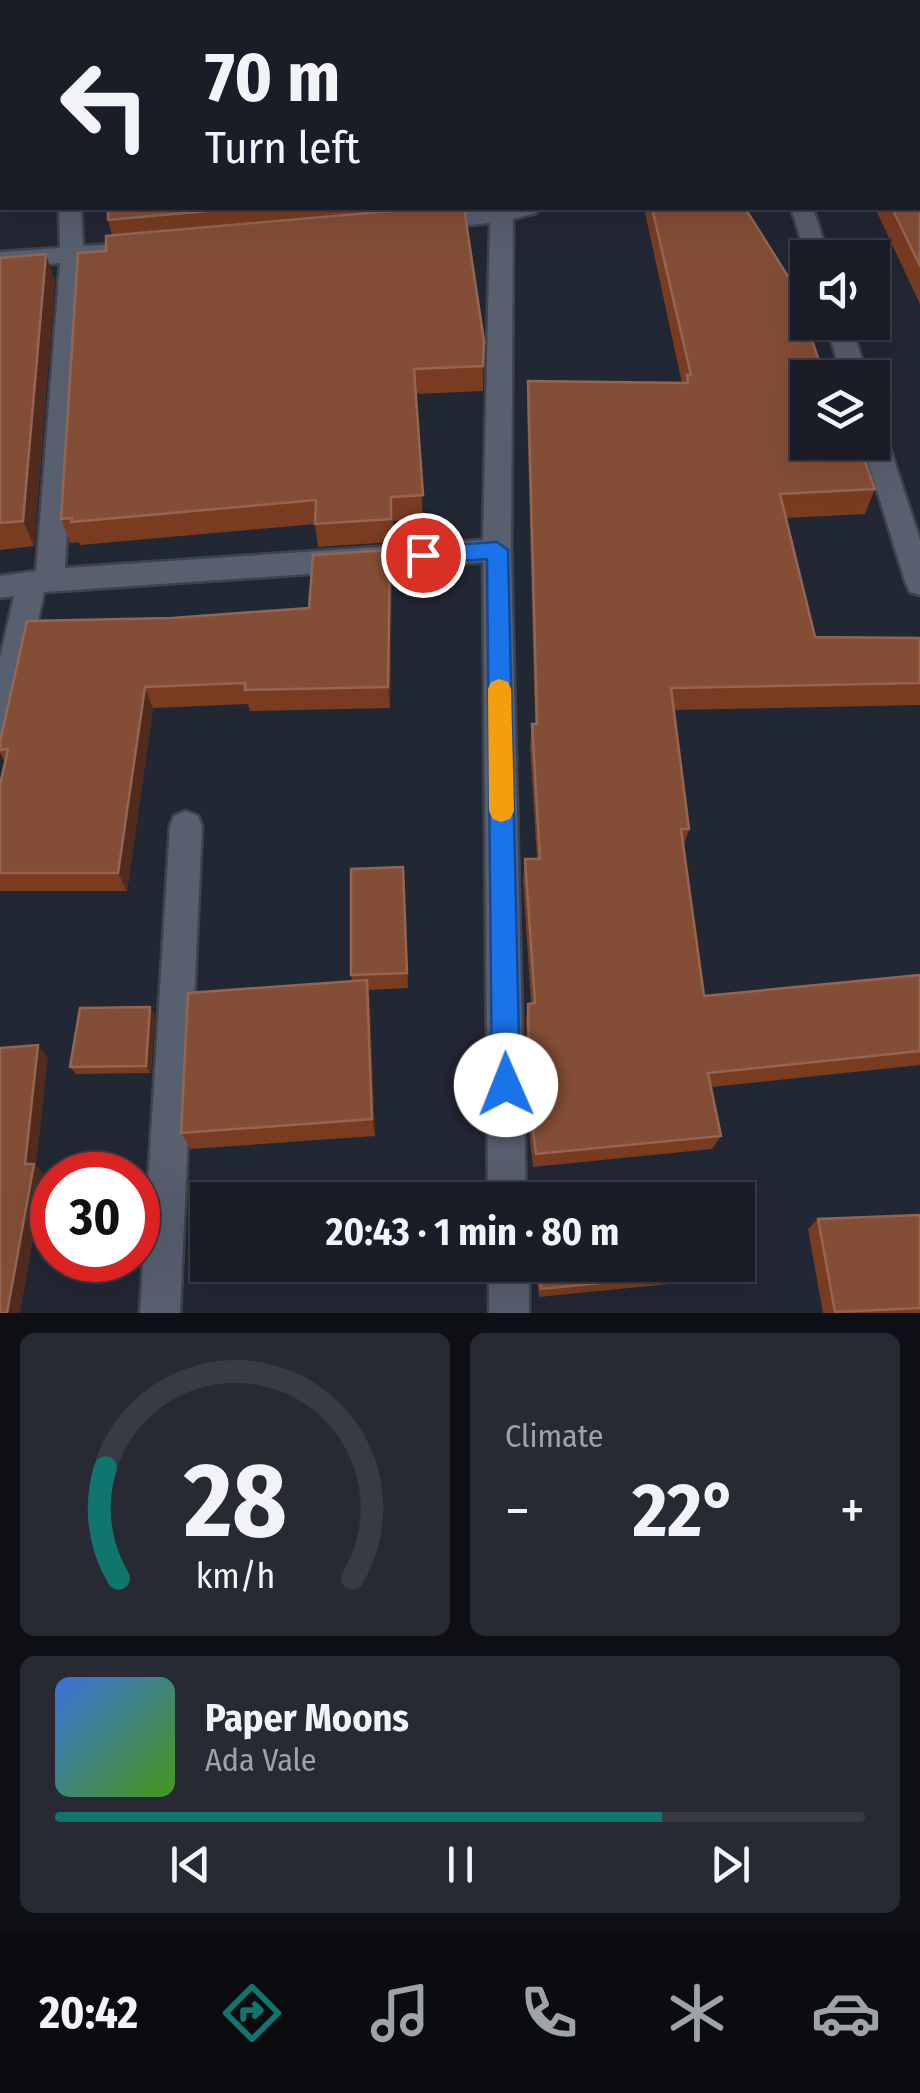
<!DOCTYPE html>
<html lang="en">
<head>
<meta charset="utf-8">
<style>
	body { margin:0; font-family:"Fira Sans Condensed",sans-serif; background:#272a33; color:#f1f3f6; height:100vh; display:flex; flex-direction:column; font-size:38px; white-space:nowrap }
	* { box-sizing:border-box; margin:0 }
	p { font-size:32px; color:#9fa2a7 }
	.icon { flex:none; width:55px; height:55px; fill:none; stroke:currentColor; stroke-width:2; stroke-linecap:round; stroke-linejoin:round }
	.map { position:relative; height:1313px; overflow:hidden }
	.side { display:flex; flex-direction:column; gap:20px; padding:20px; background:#0e1015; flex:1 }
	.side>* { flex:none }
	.guide { position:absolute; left:0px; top:0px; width:920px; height:210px; box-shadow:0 10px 40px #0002,0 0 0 2px #383b44; background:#1a1d27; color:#f1f3f6; overflow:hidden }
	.buttons { position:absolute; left:790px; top:240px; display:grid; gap:20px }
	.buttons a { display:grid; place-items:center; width:100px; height:100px; border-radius:0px; background:#1a1d27; box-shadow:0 10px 40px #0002,0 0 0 2px #383b44; font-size:50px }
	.speed { position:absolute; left:30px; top:1152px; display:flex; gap:20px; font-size:50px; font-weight:700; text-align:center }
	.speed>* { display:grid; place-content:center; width:130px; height:130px; border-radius:50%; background:#1a1d27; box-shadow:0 10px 40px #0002,0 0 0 2px #383b44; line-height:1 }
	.speed .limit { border:15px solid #d22; background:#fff; color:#111 }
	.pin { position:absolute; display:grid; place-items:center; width:85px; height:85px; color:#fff; margin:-42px; border:5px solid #fff; border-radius:50%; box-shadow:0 2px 10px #0007 }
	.me { position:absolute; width:110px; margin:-55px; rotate:359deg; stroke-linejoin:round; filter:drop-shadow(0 0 8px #0008) }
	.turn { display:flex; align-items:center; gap:35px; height:210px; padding:0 40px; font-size:45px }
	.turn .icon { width:130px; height:130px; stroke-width:2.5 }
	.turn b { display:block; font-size:70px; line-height:85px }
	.big { font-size:75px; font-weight:700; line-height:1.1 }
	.side .widget { flex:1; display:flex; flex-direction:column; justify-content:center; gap:15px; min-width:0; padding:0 35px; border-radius:15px; background:#272a33 }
	.side .dial { align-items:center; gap:0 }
	.dial svg { height:260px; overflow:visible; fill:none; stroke:#383b44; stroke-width:7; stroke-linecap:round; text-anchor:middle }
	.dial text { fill:#f1f3f6; stroke:none }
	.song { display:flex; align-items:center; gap:30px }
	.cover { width:120px; height:120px; border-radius:15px; background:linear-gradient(135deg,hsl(220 70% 55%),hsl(100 70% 35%)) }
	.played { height:10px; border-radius:5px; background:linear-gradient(90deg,#0f766e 75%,#383b44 75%) }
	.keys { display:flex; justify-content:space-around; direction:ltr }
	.heat { display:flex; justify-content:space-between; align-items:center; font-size:55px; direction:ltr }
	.side .tiles { flex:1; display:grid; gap:20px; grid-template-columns:1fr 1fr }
	.widget:last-child { grid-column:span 2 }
	.trip { position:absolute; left:190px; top:1182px; width:565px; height:100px; border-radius:0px; background:#1a1d27; box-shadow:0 10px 40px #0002,0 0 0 2px #383b44; font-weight:700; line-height:100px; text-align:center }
	.dock { display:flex; height:160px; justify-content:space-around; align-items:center; background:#0a0c10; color:#9fa2a7 }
	.dock .icon { width:70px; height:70px }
	.dock .current { color:#0f766e }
	.dock b { font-size:45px; color:#f1f3f6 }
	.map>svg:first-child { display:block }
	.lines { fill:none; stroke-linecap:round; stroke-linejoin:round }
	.minor-casing { stroke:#3e434e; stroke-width:5 }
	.minor { fill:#585f6f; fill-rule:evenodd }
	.wall { fill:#793c20 }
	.shaded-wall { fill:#512c1e }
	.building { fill:#844e36; stroke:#936653; stroke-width:2.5 }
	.route { fill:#1a73e8; stroke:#114b97; stroke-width:2.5 }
	.slow { fill:#f59e0b }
</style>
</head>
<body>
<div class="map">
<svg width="920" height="1313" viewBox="0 0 920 1313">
	<rect width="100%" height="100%" fill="#222734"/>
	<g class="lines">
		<defs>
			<g id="minor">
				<path d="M58 0H78V2H59Z"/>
				<path d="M459 0H479L480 2H461Z"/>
				<path d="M697 0H717L718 2H699Z"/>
				<rect x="918" y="107" width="2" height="12"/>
				<path d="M2 162V176L0 177V163Z"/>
				<path d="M59 208H81L83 246 117 244 129 251 117 258 83 261 65 568 483 540 490 223 426 229 415 222C430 206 516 206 539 208L536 213 513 219 511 550 526 1200H488L483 562 44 592 16 727 11 736 0 740V658L14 596 0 598V576L36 571 60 263 0 268V252L60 248Z"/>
				<path d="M791 208H813L829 258H808V261Z"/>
				<path d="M826 322H850L868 378H842Z"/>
				<path d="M872 424 881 426 885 433 920 540V595L910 592 906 584 862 442H872Z"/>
				<path d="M186 811 198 816 202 826 180 1313H140L170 826 174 816Z"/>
				<rect x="489" y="1265" width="40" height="48"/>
			</g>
		</defs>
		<use href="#minor" class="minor-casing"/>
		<use href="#minor" class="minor"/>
	</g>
	<g class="wall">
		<path d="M0 0H32L31 2H2V38H0Z"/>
		<path d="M920 137V304L875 208H918V145Z"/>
		<path d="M108 208H464L484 341 483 391 416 394 423 519 393 521 392 542 318 547 315 524 80 545 79 542 70 543 61 519 106 251 112 235 108 220Z"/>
		<path d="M644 208H745L822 370 875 489 865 514 786 518 815 637 920 638V705L674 710 689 829 683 848 704 996 920 975V1065L711 1087 721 1136 712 1149 533 1167 528 1124 526 1020 528 1004 531 1003 523 879 525 859H537L530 745 532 724H535L527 406 528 381 682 383Z"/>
		<path d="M0 258 55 281 34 546 0 550Z"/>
		<path d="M390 550 392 572 390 708 250 711 248 704 153 708 127 891H0V785L5 762 0 753V742L172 618 309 608Z"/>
		<path d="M404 884 408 988 369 990 375 1136 191 1149 181 1133 352 981 351 975Z"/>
		<path d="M155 1015 151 1073 76 1074 70 1067Z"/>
		<path d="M920 1215V1313H823L808 1229 818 1219Z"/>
		<path d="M535 1265H727L728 1271 720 1279 539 1297Z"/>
	</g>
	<g class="shaded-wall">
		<path d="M46 254 55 281 34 546 23 521Z"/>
		<path d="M390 550 392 572 390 708 388 687Z"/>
		<path d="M145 687 153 708 127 891 118 873Z"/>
		<path d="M367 980 370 1000 375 1136 372 1119Z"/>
		<path d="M150 1007 155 1015 151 1073 146 1066Z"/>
		<path d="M38 1045 48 1058 36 1166 45 1174 20 1313H7Z"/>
	</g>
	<g class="building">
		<path d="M0 0H25V2H2V21H0Z"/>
		<path d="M340 0H414L415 2H341Z"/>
		<path d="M510 0H665L666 2H511Z"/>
		<path d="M918 145H920V266L892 208H918Z"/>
		<path d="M108 208H242L108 220Z"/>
		<path d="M425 208H464L484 341 483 366 414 369 423 495 391 497V519L315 524 316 500 71 522 72 518 61 519 78 253 106 251V236Z"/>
		<path d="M652 208H745L794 286 822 370H833L836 378H808V442H858L875 489 780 494 815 637 920 638V683L671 688 689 829H681L704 996 920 975V1051L708 1073 721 1136 536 1154 530 1110 528 1004 535 1003 525 859H540L532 724H537L528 381 688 383 687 375H691Z"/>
		<path d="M46 254 23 521 0 523V258Z"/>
		<path d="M390 550 388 687 245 690V683L145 687 118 873H0V785L8 749 0 750V742L27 621 172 618 309 608 313 555Z"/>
		<path d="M403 867 407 973 351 975V869Z"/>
		<path d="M367 980 372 1119 181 1133 188 993Z"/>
		<path d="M150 1007 146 1066 70 1067 80 1008Z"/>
		<path d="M38 1045 25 1164H34L7 1313H0V1048Z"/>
		<path d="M920 1215V1308L835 1312 818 1219Z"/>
		<path d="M538 1265H727L728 1271 541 1289Z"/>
	</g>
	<path class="route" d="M497 542 508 550 520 1085 516 1095 506 1099 496 1095 492 1085 487 559 423 564 412 555 423 547Z"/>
	<path class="slow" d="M499 679 508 682 511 689 514 811 510 819 501 822 493 819 489 811 488 689 491 682Z"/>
</svg>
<div class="buttons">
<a><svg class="icon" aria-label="sound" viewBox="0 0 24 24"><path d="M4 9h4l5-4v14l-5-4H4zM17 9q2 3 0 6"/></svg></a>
<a><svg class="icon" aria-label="layers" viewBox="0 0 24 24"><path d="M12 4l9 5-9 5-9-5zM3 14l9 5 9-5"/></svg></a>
</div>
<div class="speed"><div class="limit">30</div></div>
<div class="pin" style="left:423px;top:555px;background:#d93025"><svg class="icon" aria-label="arrive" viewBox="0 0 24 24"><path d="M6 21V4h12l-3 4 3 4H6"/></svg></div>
<svg class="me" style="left:506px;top:1085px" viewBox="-20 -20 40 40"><circle r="19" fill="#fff"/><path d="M0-13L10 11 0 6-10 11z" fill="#1a73e8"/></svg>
<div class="trip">20:43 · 1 min · 80 m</div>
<div class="guide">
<div class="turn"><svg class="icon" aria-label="left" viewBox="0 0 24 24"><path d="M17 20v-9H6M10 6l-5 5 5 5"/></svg><div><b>70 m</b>Turn left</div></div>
</div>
</div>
<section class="side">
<div class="tiles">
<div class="widget dial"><svg viewBox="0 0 100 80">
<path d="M14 69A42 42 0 1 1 86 69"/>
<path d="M14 69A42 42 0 0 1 10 35" stroke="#0f766e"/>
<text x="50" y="56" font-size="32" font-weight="700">28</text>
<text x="50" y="72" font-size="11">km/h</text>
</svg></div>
<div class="widget"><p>Climate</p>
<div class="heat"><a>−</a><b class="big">22°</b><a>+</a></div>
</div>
<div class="widget">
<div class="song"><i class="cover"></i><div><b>Paper Moons</b><p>Ada Vale</p></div></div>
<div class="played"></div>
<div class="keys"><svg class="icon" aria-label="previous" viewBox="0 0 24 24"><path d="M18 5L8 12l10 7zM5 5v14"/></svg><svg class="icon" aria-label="pause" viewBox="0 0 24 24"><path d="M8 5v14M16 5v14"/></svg><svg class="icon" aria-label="next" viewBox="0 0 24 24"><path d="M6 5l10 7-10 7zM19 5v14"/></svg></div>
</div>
</div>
</section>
<nav class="dock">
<b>20:42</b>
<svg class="icon current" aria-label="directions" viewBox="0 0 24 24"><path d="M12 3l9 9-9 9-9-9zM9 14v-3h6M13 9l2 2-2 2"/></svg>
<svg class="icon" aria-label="music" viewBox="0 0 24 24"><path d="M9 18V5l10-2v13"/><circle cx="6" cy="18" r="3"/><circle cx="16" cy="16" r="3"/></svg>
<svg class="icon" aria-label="phone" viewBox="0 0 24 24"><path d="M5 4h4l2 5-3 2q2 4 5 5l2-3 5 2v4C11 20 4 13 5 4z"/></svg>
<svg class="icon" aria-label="climate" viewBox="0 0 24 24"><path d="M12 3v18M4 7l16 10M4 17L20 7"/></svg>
<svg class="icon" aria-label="car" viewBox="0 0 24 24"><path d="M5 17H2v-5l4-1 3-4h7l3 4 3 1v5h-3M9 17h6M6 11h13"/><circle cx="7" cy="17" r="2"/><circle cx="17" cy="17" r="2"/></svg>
</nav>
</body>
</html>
